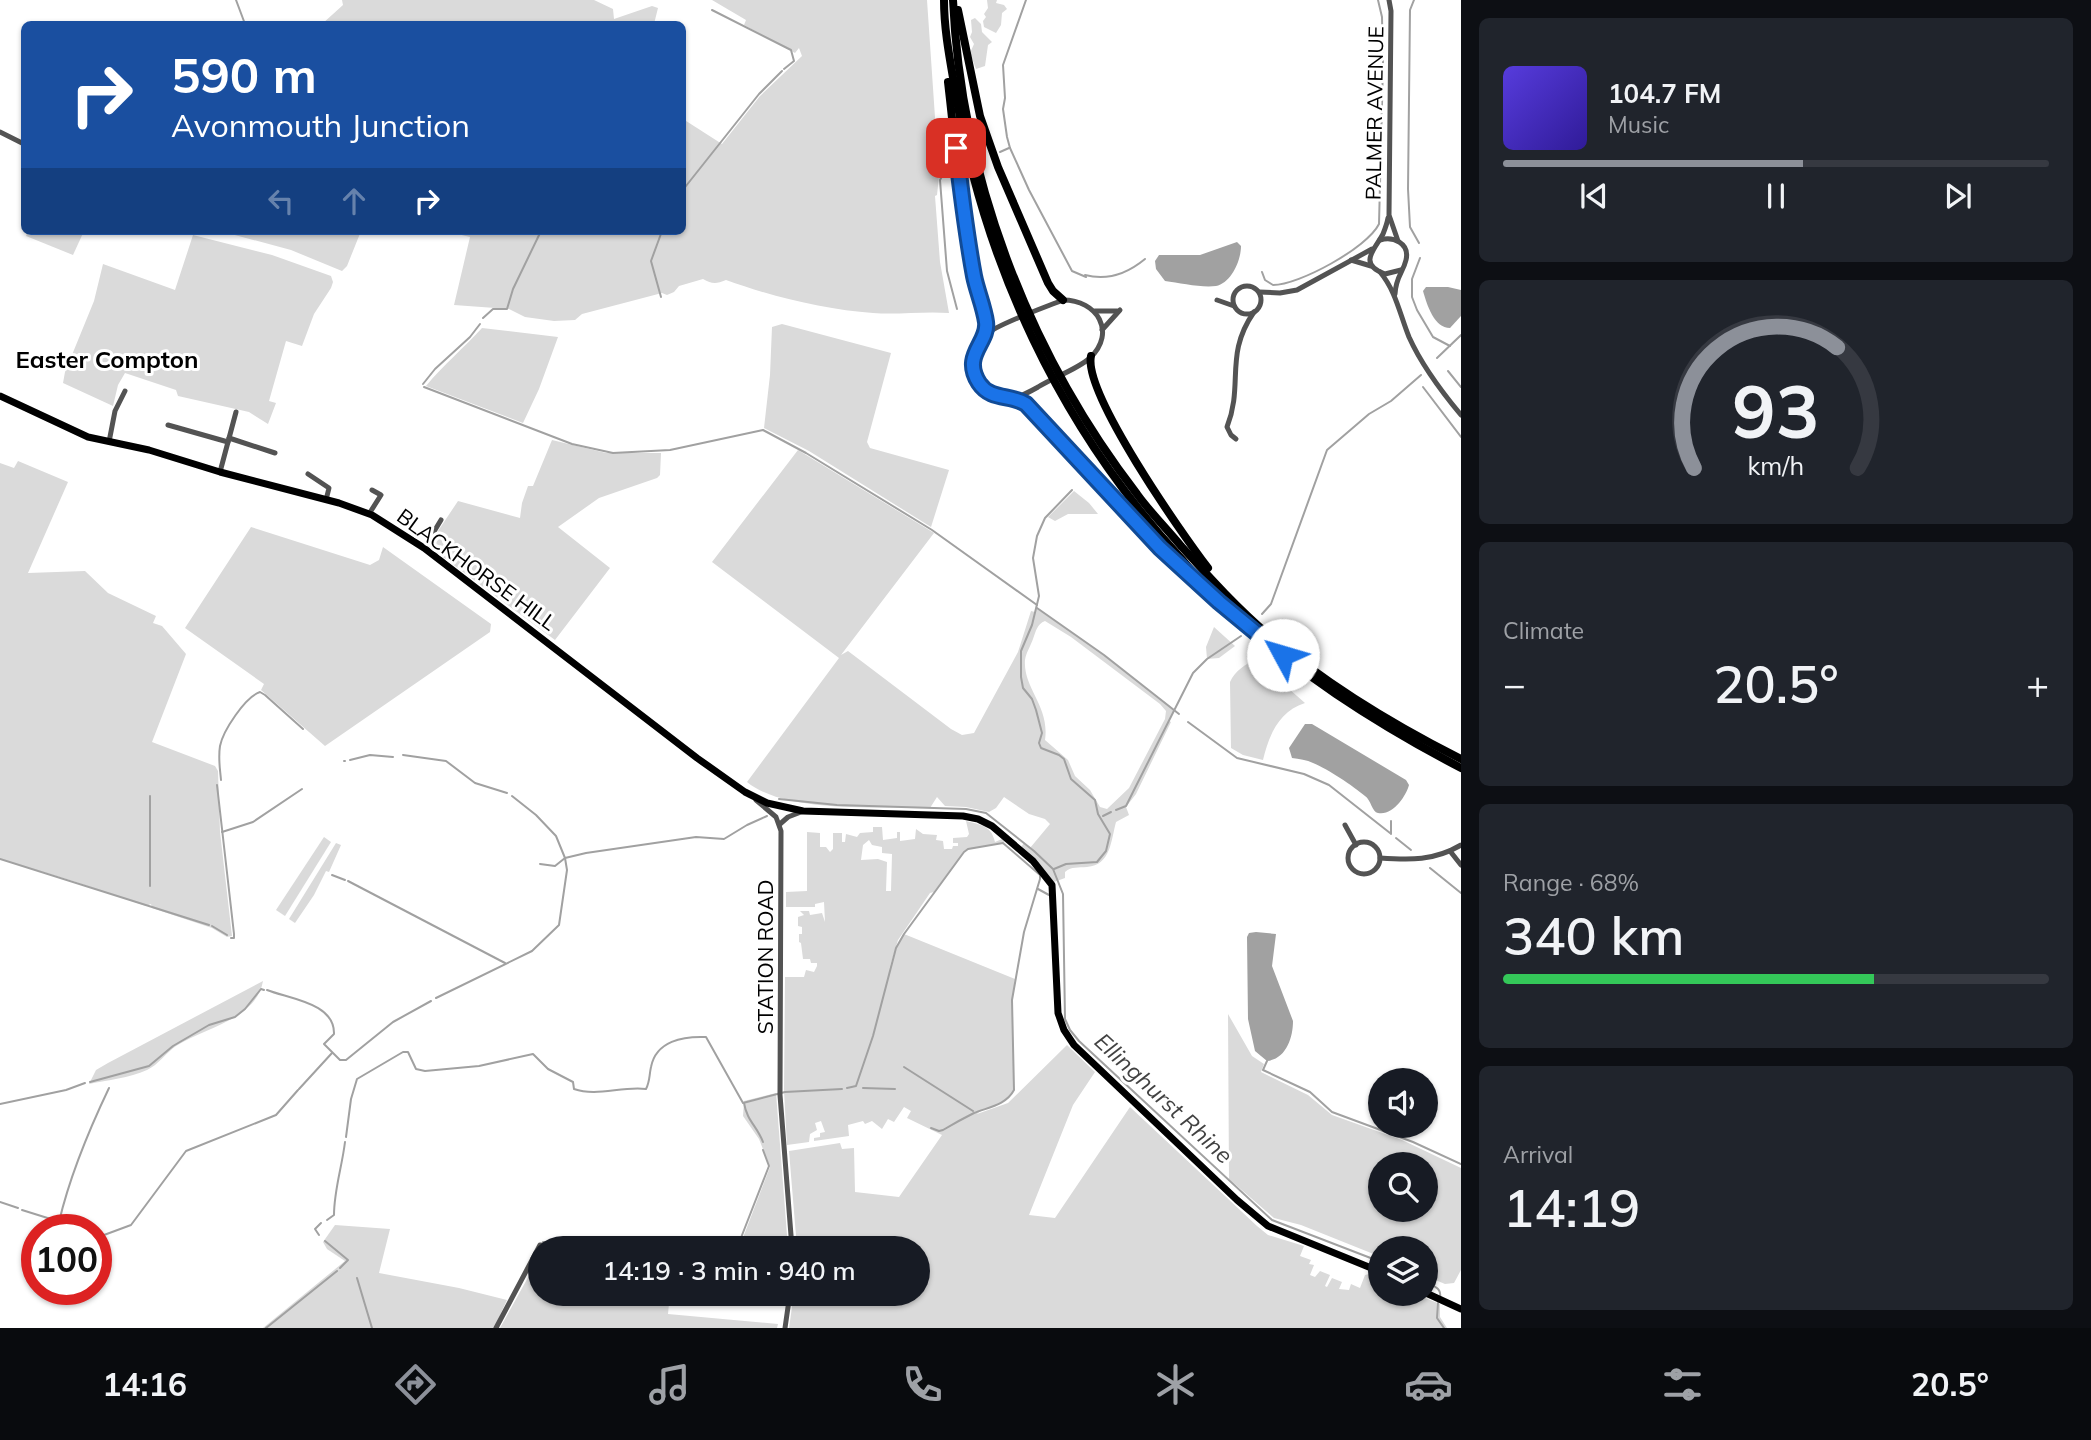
<!DOCTYPE html>
<html lang="en">
<head>
<meta charset="utf-8">
<style>
	body { margin:0; font-family:Mulish,sans-serif; background:#20242c; color:#f1f3f6; height:100vh; display:flex; flex-direction:column; font-size:26px; white-space:nowrap }
	* { box-sizing:border-box; margin:0 }
	p { font-size:23px; color:#9ea1a6 }
	.icon { flex:none; width:38px; height:38px; fill:none; stroke:currentColor; stroke-width:2; stroke-linecap:round; stroke-linejoin:round }
	.map { position:relative; flex:1; overflow:hidden }
	.drawer { display:flex; flex-direction:column; gap:18px; padding:18px; background:#0d0f14; width:630px }
	.drawer>* { flex:none }
	.hud { position:absolute; left:21px; top:21px; width:665px; height:214px; border-radius:10px; box-shadow:0 2px 5px #0004; background:#1a4fa0; color:#fff; overflow:hidden }
	.fabs { position:absolute; left:1368px; top:1068px; display:grid; gap:14px }
	.fabs a { display:grid; place-items:center; width:70px; height:70px; border-radius:50%; background:#171b24; box-shadow:0 2px 5px #0004; font-size:35px }
	.speed { position:absolute; left:21px; top:1214px; display:flex; gap:14px; font-size:35px; font-weight:700; text-align:center }
	.speed>* { display:grid; place-content:center; width:91px; height:91px; border-radius:50%; background:#171b24; box-shadow:0 2px 5px #0004; line-height:1 }
	.speed .limit { border:10px solid #d22; background:#fff; color:#111 }
	.pin { position:absolute; display:grid; place-items:center; width:60px; height:60px; color:#fff; margin:-30px; border-radius:14px; box-shadow:0 4px 10px #0006 }
	.me { position:absolute; width:77px; margin:-38px; rotate:309deg; stroke-linejoin:round; filter:drop-shadow(0 0 5px #0008) }
	.turn { display:flex; align-items:center; gap:24px; height:147px; padding:0 35px; font-size:32px }
	.turn .icon { width:91px; height:91px; stroke-width:2.5 }
	.turn b { display:block; font-size:49px; line-height:60px }
	.lanes { display:flex; align-items:center; height:66px; padding:0 35px; background:#0003; justify-content:center; gap:35px; direction:ltr }
	.lanes .off { opacity:.35 }
	.big { font-size:52px; font-weight:600; line-height:1.1 }
	.drawer .tile { flex:1; display:flex; flex-direction:column; justify-content:center; gap:10px; min-width:0; padding:0 24px; border-radius:10px; background:#20242c }
	.drawer .dial { align-items:center; gap:0 }
	.dial svg { height:182px; overflow:visible; fill:none; stroke:#363941; stroke-width:7; stroke-linecap:round; text-anchor:middle }
	.dial text { fill:#f1f3f6; stroke:none }
	.song { display:flex; align-items:center; gap:21px }
	.cover { width:84px; height:84px; border-radius:10px; background:linear-gradient(135deg,hsl(250 70% 55%),hsl(250 70% 35%)) }
	.played { height:7px; border-radius:4px; background:linear-gradient(90deg,#8c9099 55%,#363941 55%) }
	.keys { display:flex; justify-content:space-around; direction:ltr }
	.heat { display:flex; justify-content:space-between; align-items:center; font-size:38px; direction:ltr }
	.charge { height:10px; border-radius:5px; background:linear-gradient(90deg,#34c759 68%,#363941 0) }
	.trip { position:absolute; left:528px; top:1236px; width:402px; height:70px; border-radius:35px; background:#171b24; box-shadow:0 2px 5px #0004; font-weight:600; line-height:70px; text-align:center }
	.tab-bar { display:flex; height:112px; justify-content:space-around; align-items:center; background:#090b0e; color:#9ea1a6 }
	.tab-bar .icon { width:49px; height:49px }
	.tab-bar .selected { color:#8c9099 }
	.tab-bar b { font-size:32px; color:#f1f3f6 }
	main { display:flex; flex:1; min-height:0 }
	.map>svg:first-child { display:block }
	.green { fill:#dadada; fill-rule:evenodd }
	.water { fill:#a1a1a1 }
	.lines { fill:none; stroke-linecap:round; stroke-linejoin:round }
	.stream { stroke:#a1a1a1; stroke-width:2 }
	.minor { stroke:#535353; stroke-width:5 }
	.major { stroke:#000; stroke-width:7 }
	.highway { stroke:#000; stroke-width:8 }
	.route-casing { stroke:#114b97; stroke-width:18 }
	.route { stroke:#1a73e8; stroke-width:12 }
	.labels { text-anchor:middle; dominant-baseline:central; stroke-width:6; stroke-linejoin:round; paint-order:stroke }
	.street-label { font-size:21px; fill:#000; stroke:#fff }
	.water-label { font-size:23px; font-style:italic; fill:#424242; stroke:#fff }
	.quarter-label { font-size:24px; font-weight:bold; fill:#000; stroke:#fff }
</style>
</head>
<body>
<main>
<div class="map">
<svg width="1461" height="1328" viewBox="0 0 1461 1328">
	<rect width="100%" height="100%" fill="#fff"/>
	<g class="green">
		<path d="M342 0H594L613 9 614 19 652 6 658 8 654 24H322L343 5Z"/>
		<path d="M712 0H927L939 176 937 195 935 196 940 262 949 313C923 311 898 315 873 313 826 310 770 296 726 280 716 284 712 284 703 279L679 286 674 292 667 295 662 293 582 314 575 320 554 321 525 317 509 309 454 305 470 237 445 231H682L683 119 722 144 760 96 802 56 799 48 795 53 744 25 746 20Z"/>
		<path d="M987 0H997L996 3 1004 5 1007 9 1002 13 1001 25 996 33 984 27 983 21 986 17 984 14 988 8Z"/>
		<path d="M975 18 981 24 982 32 992 42 988 45 985 66 976 69 970 53 974 44 970 37 972 32 971 20Z"/>
		<path d="M28 231H84L73 255 26 236Z"/>
		<path d="M220 231H361L347 266 342 271 291 250Z"/>
		<path d="M193 235 272 255 331 276 333 282 331 288 314 314 302 346 286 341 269 401 276 403 268 424 249 412 178 396 176 390 125 373 118 385 113 406 63 383 65 372 94 301 103 264 175 290Z"/>
		<path d="M782 324 891 353 867 442 870 448 949 470 931 527 809 451 764 428 770 375 772 327Z"/>
		<path d="M482 328 558 337 539 389 523 423 426 386C443 365 464 348 482 328Z"/>
		<path d="M552 440 606 453H661L660 475 657 478 599 498 558 527 610 568 555 640 428 546 458 501 520 518 522 503 528 486H533Z"/>
		<path d="M798 450 934 533 841 655 848 651 951 729 962 735 974 733 1018 652 1031 611 1035 612 1036 608 1104 655 1175 710 1169 721 1171 722 1136 794 1126 807 1129 815 1116 822C1111 840 1111 865 1087 867 1078 868 1072 866 1065 872V878L1054 882 1021 847 1024 843 1030 848 1050 824 1045 819 1029 814 1004 797 996 808 989 812 966 807 945 806 937 797 930 808C879 806 786 814 747 782L839 658 712 562ZM1045 621 1071 637 1160 704 1166 711 1165 719 1129 788 1107 809 1100 807 1090 790 1075 776 1068 760 1045 740C1050 706 1023 689 1025 660 1026 653 1031 645 1033 639 1036 631 1037 624 1045 621Z"/>
		<path d="M18 461 68 482 28 573 85 571 108 593 156 616 153 623 162 626 186 654 152 742 215 766 218 771 220 832 232 936 227 937 212 928 152 908 151 904 146 906 73 881 0 859V463L14 468Z"/>
		<path d="M1074 491 1089 503 1098 514H1068L1055 521 1048 517Z"/>
		<path d="M251 527 370 565 379 560 383 547 491 624 490 632 325 746 261 690 264 684 185 628Z"/>
		<path d="M1214 627 1235 646 1219 658 1207 659 1206 647Z"/>
		<path d="M1256 660 1305 703C1279 711 1269 735 1263 760L1243 755 1231 748 1230 682C1235 671 1245 664 1256 660Z"/>
		<path d="M966 821C981 825 991 825 995 842L1002 839 1005 842 968 849 964 852 934 892 930 893 898 940 889 970 898 944 904 934 1015 979 1012 1000 1014 1090C1006 1105 987 1106 977 1114L1008 1103 1067 1045 1095 1072 1073 1105 1029 1215 1055 1218 1130 1107 1257 1226 1268 1235 1304 1246 1300 1256 1311 1260 1309 1264 1314 1265 1310 1275 1315 1277 1320 1271 1330 1275 1325 1286 1327 1287 1332 1278 1342 1282 1339 1289 1349 1290 1351 1284 1360 1288 1365 1275 1369 1274 1381 1279V1293H1413L1440 1304V1317L1447 1328H789L794 1293H919V1248H797L789 1151 840 1143 842 1149 854 1148 855 1192 899 1197 942 1135 907 1118 911 1111 904 1107 894 1122 888 1119 882 1129 872 1121 865 1124 863 1121 848 1125 849 1136 814 1141V1138L820 1137V1133L825 1132 821 1121 815 1123 817 1130 810 1134 809 1142 787 1145 784 1091 785 977H804L806 970 814 972 817 966V963H811L810 959H803L801 943 799 942V934H802V927L798 926V917L804 915 800 911H809L810 915 822 913 825 922 824 902 815 904V907H786V892L807 891V832L820 833V847H826L830 852 833 849V833H842V842H845L846 834 857 837 860 833 873 832V827H882L883 840 897 838V832H900V841L915 839 916 829 923 834 937 835 936 840 943 841 944 849H952L953 846H958V843H953V838L967 837 969 834ZM869 840 872 845 882 847V853L892 854 891 891H886L887 862 878 859 861 860 863 845Z"/>
		<path d="M324 837 331 842 285 916 276 910Z"/>
		<path d="M336 843 341 845 329 872 326 871 314 895 295 923 289 919Z"/>
		<path d="M263 981C257 1019 204 1028 176 1046 166 1053 158 1065 147 1070 129 1078 108 1080 89 1084L96 1070 108 1063Z"/>
		<path d="M1228 1014 1252 1056 1264 1064 1261 1072 1308 1095 1332 1115 1402 1140 1461 1168V1270L1454 1283 1445 1284 1426 1276V1248H1381V1257L1301 1225 1274 1218 1229 1179ZM1381 1164H1426V1209H1381Z"/>
		<path d="M776 1093 788 1248H739L770 1167 759 1139 743 1116 744 1101Z"/>
		<path d="M335 1225 390 1229 379 1273 459 1288 507 1300 494 1328H263L345 1261 327 1249 323 1242Z"/>
		<path d="M541 1254V1293H670L668 1314 778 1324 777 1328H500Z"/>
	</g>
	<g class="water">
		<path d="M1237 242 1241 246C1241 261 1231 283 1216 286 1202 288 1180 283 1165 281L1156 269 1155 261 1159 255H1200Z"/>
		<path d="M1426 287H1448L1461 290V316L1450 328C1434 328 1427 305 1423 291Z"/>
		<path d="M1305 724H1312L1406 780 1409 785C1406 796 1393 816 1378 813 1372 812 1371 800 1365 796 1353 786 1328 769 1313 763 1307 760 1299 759 1292 758L1289 748Z"/>
		<path d="M1256 932 1276 934 1272 966 1293 1021C1293 1038 1286 1059 1267 1061L1255 1051 1248 1019 1247 937 1249 933Z"/>
	</g>
	<g class="lines">
		<g class="stream">
			<path d="M236 0 245 24"/>
			<path d="M1026 0 1003 65 1005 98 1003 109 1007 137 1010 148 1029 190 1072 271 1086 277"/>
			<path d="M1414 0 1410 10 1408 189 1410 227 1419 243"/>
			<path d="M712 10 791 50 794 61 784 69"/>
			<path d="M1000 152 1009 148"/>
			<path d="M950 169 944 172 940 180 947 271 957 309"/>
			<path d="M933 171 949 165"/>
			<path d="M682 191 759 94 782 71"/>
			<path d="M1420 258 1412 279V297L1417 310 1433 337 1450 346"/>
			<path d="M1262 272 1265 280 1273 285C1299 285 1367 248 1379 224L1383 64 1382 17 1378 0"/>
			<path d="M1085 275C1107 281 1128 273 1145 259"/>
			<path d="M661 297 651 261 662 231"/>
			<path d="M483 318 493 309H507L513 289 541 231"/>
			<path d="M1437 358 1461 335"/>
			<path d="M1448 371 1461 387"/>
			<path d="M423 384 435 369 470 337 480 324"/>
			<path d="M424 387 572 444 613 453 670 450 763 430 806 453 932 530 1037 605"/>
			<path d="M1423 387 1461 437"/>
			<path d="M1037 608 1104 655 1179 714"/>
			<path d="M1262 614 1271 604 1327 450 1369 414 1391 401 1421 375"/>
			<path d="M1188 722 1237 758 1304 774 1329 785 1390 833"/>
			<path d="M403 755 446 761 475 783 507 793"/>
			<path d="M350 760 370 755 393 757"/>
			<path d="M344 761H345"/>
			<path d="M221 780C220 768 218 759 220 746 223 731 245 697 260 692L265 695 303 729"/>
			<path d="M217 785 234 934V938H231"/>
			<path d="M779 799 837 805 966 809 986 813 1034 851 1053 869 1063 894 1065 1019 1070 1030 1079 1041 1272 1220 1381 1262"/>
			<path d="M1116 810 1126 806 1133 792 1193 673 1207 659 1241 636"/>
			<path d="M1103 816 1111 812"/>
			<path d="M1391 821V834"/>
			<path d="M222 832 253 822 302 789"/>
			<path d="M1396 838 1411 850"/>
			<path d="M0 859 209 925"/>
			<path d="M540 864 555 866 565 858 586 853 696 837 724 839 747 825 767 816"/>
			<path d="M1430 868 1461 893"/>
			<path d="M1054 869 1066 864 1097 862 1106 851 1110 834 1098 814 1095 800 1071 779 1064 759 1059 755 1041 748 1039 743 1042 733 1036 710 1032 699 1023 688 1021 677V651L1032 625 1039 596 1033 558 1037 536 1045 518 1072 490"/>
			<path d="M332 875 345 880"/>
			<path d="M348 881 505 963"/>
			<path d="M150 886V796"/>
			<path d="M1038 889 1049 895"/>
			<path d="M212 926 227 935"/>
			<path d="M267 990C290 999 335 1003 334 1034L324 1044 340 1060H346L393 1022 431 1001"/>
			<path d="M436 998 532 951 559 925 567 870 565 858 556 836 536 815 512 796"/>
			<path d="M1267 1061 1263 1070 1310 1092 1332 1112 1413 1142 1461 1164"/>
			<path d="M904 1067 973 1111"/>
			<path d="M90 1082 149 1066 173 1046 209 1025 235 1017 245 1009 261 989 264 990"/>
			<path d="M847 1088 856 1086 873 1036 896 948 904 934 964 852 968 849 1003 843 1040 875V879L1024 932 1012 1000 1014 1090C1006 1105 989 1107 974 1113 964 1118 953 1124 943 1130L939 1131 931 1128"/>
			<path d="M863 1088 895 1089"/>
			<path d="M299 1089 332 1053"/>
			<path d="M744 1103C747 1121 757 1126 763 1142"/>
			<path d="M0 1104 66 1090 85 1083"/>
			<path d="M346 1137 351 1099 357 1079 403 1052H408L416 1069 425 1071 479 1066 533 1054 548 1069 573 1082 574 1089C597 1097 621 1086 646 1089 650 1081 649 1076 651 1067 656 1041 683 1036 706 1037L743 1103 785 1092 842 1089"/>
			<path d="M0 1202 18 1208"/>
			<path d="M22 1210 86 1230"/>
			<path d="M327 1220 334 1215C334 1190 342 1167 345 1142"/>
			<path d="M59 1222C70 1175 88 1132 109 1088"/>
			<path d="M96 1234 104 1235 131 1225 186 1151 276 1115 298 1090"/>
			<path d="M319 1235 315 1229 321 1223"/>
			<path d="M325 1241 348 1260 340 1268"/>
			<path d="M543 1242 611 1248"/>
			<path d="M737 1248 769 1166 763 1150"/>
			<path d="M357 1278 372 1328"/>
			<path d="M1426 1282C1434 1286 1442 1288 1440 1298"/>
			<path d="M1438 1303 1437 1318 1444 1328"/>
			<path d="M266 1328 337 1271"/>
		</g>
		<g class="minor">
			<path d="M1389 0 1391 11 1389 215 1398 241"/>
			<path d="M0 132 24 144"/>
			<path d="M1388 218C1387 224 1385 229 1383 234 1375 249 1357 264 1385 274L1401 270"/>
			<path d="M1380 240C1393 236 1410 243 1406 260 1403 273 1396 276 1395 294"/>
			<path d="M1351 260 1371 266"/>
			<path d="M1380 272C1396 291 1400 315 1409 337 1422 366 1441 391 1461 415"/>
			<circle cx="1247" cy="300" r="14"/>
			<path d="M1259 292 1280 293 1297 290 1372 249"/>
			<path d="M1063 300C1097 300 1117 332 1090 358 1076 370 1054 377 1038 387 1029 392 1019 398 1008 398 977 399 961 356 985 335 997 324 1046 307 1063 300Z"/>
			<path d="M1217 300 1234 306"/>
			<path d="M1095 311H1117"/>
			<path d="M1102 330 1120 310"/>
			<path d="M168 425 228 442"/>
			<path d="M229 438 275 453"/>
			<path d="M1236 439 1231 435 1227 427C1244 384 1224 355 1254 312"/>
			<path d="M109 442 115 411 125 391"/>
			<path d="M220 472 236 412"/>
			<path d="M308 474 329 488 326 500"/>
			<path d="M369 514 381 495 372 490"/>
			<path d="M424 548 441 520"/>
			<path d="M756 800 776 817 781 831 780 1095 792 1248"/>
			<path d="M780 824 788 817 801 812"/>
			<path d="M1345 825 1356 845"/>
			<circle cx="1364" cy="858" r="16"/>
			<path d="M1450 851 1461 865"/>
			<path d="M1380 858C1410 860 1434 861 1461 845"/>
			<path d="M496 1328 540 1245 582 1248"/>
			<path d="M785 1328 790 1293"/>
		</g>
		<g class="major">
			<path d="M0 396 88 437 149 450 220 472 339 503 372 515 424 548 697 758 745 792 767 803 803 811 963 816 978 819 992 826 1033 861 1052 885 1058 1013 1064 1030 1074 1045 1237 1200 1268 1226 1381 1272"/>
			<path d="M1426 1293 1461 1309"/>
		</g>
		<g class="highway">
			<path d="M944 0C944 30 950 60 955 89 983 262 1060 427 1179 556 1193 571 1205 590 1221 604 1295 671 1373 722 1461 768"/>
			<path d="M953 0C961 177 1029 354 1137 494 1150 512 1166 528 1181 546 1210 578 1238 609 1270 636 1328 686 1394 725 1461 759"/>
			<path d="M958 10 980 116 998 167 1048 283 1053 291 1063 300"/>
			<path d="M948 82C956 150 961 219 976 285 980 303 989 320 982 338"/>
			<path d="M1091 356C1083 393 1182 534 1208 568"/>
			<path d="M1010 399 1020 400 1034 411 1099 485 1160 548 1194 579"/>
		</g>
	</g>
	<g class="lines">
		<defs>
			<path id="route" d="M956 148C961 191 966 233 974 276 977 291 984 307 986 322 989 343 961 355 979 383 991 401 1010 394 1026 404L1160 548 1219 602 1283 655"/>
		</defs>
		<use href="#route" class="route-casing"/>
		<use href="#route" class="route"/>
	</g>
	<g class="labels">
		<g class="street-label">
			<text transform="translate(1374 113) rotate(-89)">PALMER AVENUE</text>
			<text transform="translate(477 569) rotate(36)">BLACKHORSE HILL</text>
			<text transform="translate(765 957) rotate(-90)">STATION ROAD</text>
		</g>
		<g class="water-label">
			<text transform="translate(1164 1098) rotate(43)">Ellinghurst Rhine</text>
		</g>
		<g class="quarter-label">
			<text x="107" y="359">Easter Compton</text>
		</g>
	</g>
</svg>
<div class="fabs">
<a><svg class="icon" aria-label="sound" viewBox="0 0 24 24"><path d="M4 9h4l5-4v14l-5-4H4zM17 9q2 3 0 6"/></svg></a>
<a><svg class="icon" aria-label="search" viewBox="0 0 24 24"><circle cx="10" cy="10" r="6"/><path d="M15 15l6 6"/></svg></a>
<a><svg class="icon" aria-label="layers" viewBox="0 0 24 24"><path d="M12 4l9 5-9 5-9-5zM3 14l9 5 9-5"/></svg></a>
</div>
<div class="speed"><div class="limit">100</div></div>
<div class="pin" style="left:956px;top:148px;background:#d93025"><svg class="icon" aria-label="arrive" viewBox="0 0 24 24"><path d="M6 21V4h12l-3 4 3 4H6"/></svg></div>
<svg class="me" style="left:1283px;top:655px" viewBox="-20 -20 40 40"><circle r="19" fill="#fff"/><path d="M0-13L10 11 0 6-10 11z" fill="#1a73e8"/></svg>
<div class="trip">14:19 · 3 min · 940 m</div>
<div class="hud">
<div class="turn"><svg class="icon" aria-label="right" viewBox="0 0 24 24"><path d="M7 20v-9h11M14 6l5 5-5 5"/></svg><div><b>590 m</b>Avonmouth Junction</div></div>
<div class="lanes"><svg class="icon off" aria-label="left" viewBox="0 0 24 24"><path d="M17 20v-9H6M10 6l-5 5 5 5"/></svg><svg class="icon off" aria-label="ahead" viewBox="0 0 24 24"><path d="M12 20V5M6 11l6-6 6 6"/></svg><svg class="icon" aria-label="right" viewBox="0 0 24 24"><path d="M7 20v-9h11M14 6l5 5-5 5"/></svg></div>
</div>
</div>
<section class="drawer">
<div class="tile">
<div class="song"><i class="cover"></i><div><b>104.7 FM</b><p>Music</p></div></div>
<div class="played"></div>
<div class="keys"><svg class="icon" aria-label="previous" viewBox="0 0 24 24"><path d="M18 5L8 12l10 7zM5 5v14"/></svg><svg class="icon" aria-label="pause" viewBox="0 0 24 24"><path d="M8 5v14M16 5v14"/></svg><svg class="icon" aria-label="next" viewBox="0 0 24 24"><path d="M6 5l10 7-10 7zM19 5v14"/></svg></div>
</div>
<div class="tile dial"><svg viewBox="0 0 100 80">
<path d="M14 69A42 42 0 1 1 86 69"/>
<path d="M14 69A42 42 0 0 1 77 16" stroke="#8c9099"/>
<text x="50" y="56" font-size="32" font-weight="700">93</text>
<text x="50" y="72" font-size="11">km/h</text>
</svg></div>
<div class="tile"><p>Climate</p>
<div class="heat"><a>−</a><b class="big">20.5°</b><a>+</a></div>
</div>
<div class="tile"><p>Range · 68%</p><b class="big">340 km</b><div class="charge"></div></div>
<div class="tile"><p>Arrival</p><b class="big">14:19</b></div>
</section>
</main>
<nav class="tab-bar">
<b>14:16</b>
<svg class="icon selected" aria-label="directions" viewBox="0 0 24 24"><path d="M12 3l9 9-9 9-9-9zM9 14v-3h6M13 9l2 2-2 2"/></svg>
<svg class="icon" aria-label="music" viewBox="0 0 24 24"><path d="M9 18V5l10-2v13"/><circle cx="6" cy="18" r="3"/><circle cx="16" cy="16" r="3"/></svg>
<svg class="icon" aria-label="phone" viewBox="0 0 24 24"><path d="M5 4h4l2 5-3 2q2 4 5 5l2-3 5 2v4C11 20 4 13 5 4z"/></svg>
<svg class="icon" aria-label="climate" viewBox="0 0 24 24"><path d="M12 3v18M4 7l16 10M4 17L20 7"/></svg>
<svg class="icon" aria-label="car" viewBox="0 0 24 24"><path d="M5 17H2v-5l4-1 3-4h7l3 4 3 1v5h-3M9 17h6M6 11h13"/><circle cx="7" cy="17" r="2"/><circle cx="17" cy="17" r="2"/></svg>
<svg class="icon" aria-label="filters" viewBox="0 0 24 24"><path d="M4 7h16M4 17h16"/><circle cx="9" cy="7" r="2"/><circle cx="15" cy="17" r="2"/></svg>
<b>20.5°</b>
</nav>
</body>
</html>
